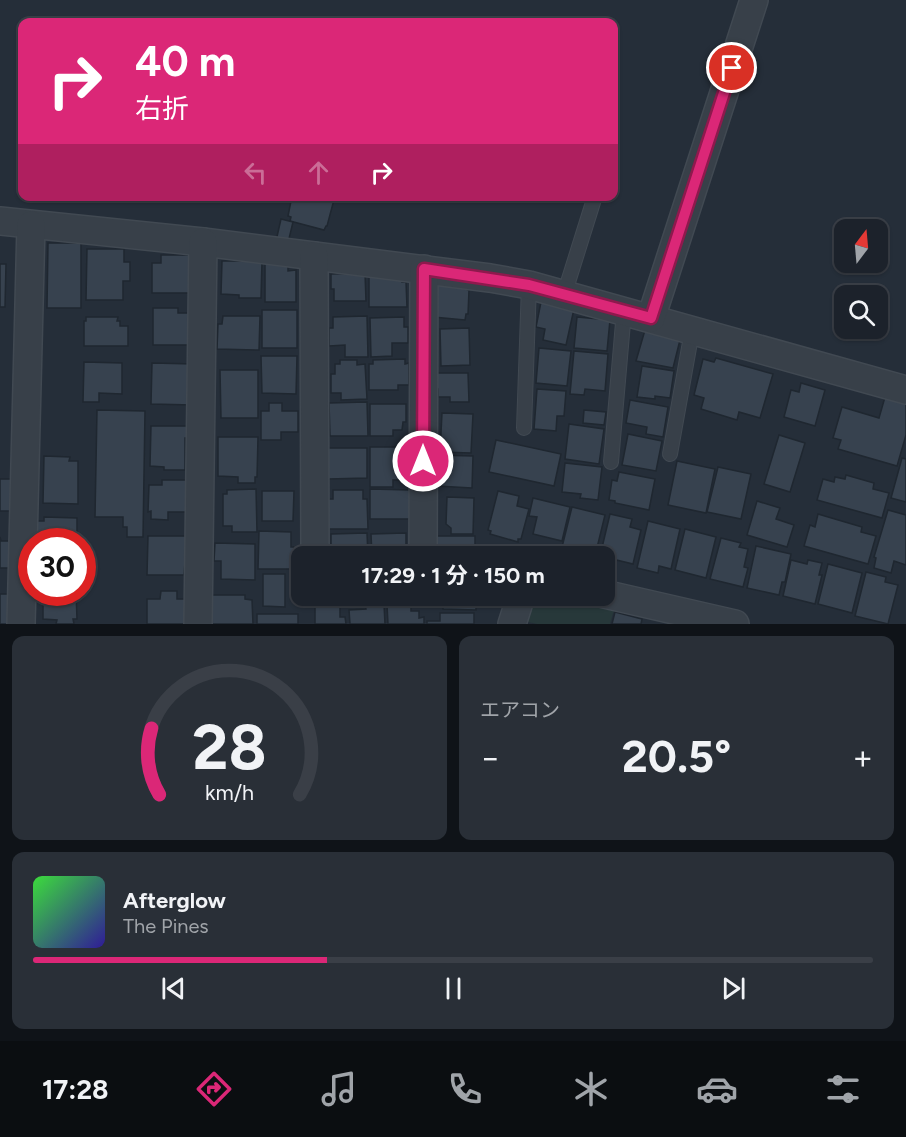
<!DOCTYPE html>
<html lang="ja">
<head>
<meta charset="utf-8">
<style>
	body { margin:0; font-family:Figtree,"Noto Sans JP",sans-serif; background:#292f37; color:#f1f3f6; height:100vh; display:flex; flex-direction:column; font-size:22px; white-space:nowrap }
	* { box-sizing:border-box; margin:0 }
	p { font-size:20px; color:#a0a4a9 }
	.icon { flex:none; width:33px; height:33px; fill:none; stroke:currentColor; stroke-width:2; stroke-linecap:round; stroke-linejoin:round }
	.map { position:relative; height:624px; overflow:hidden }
	.details { display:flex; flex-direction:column; gap:12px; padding:12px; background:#0f1318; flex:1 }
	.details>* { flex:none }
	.banner { position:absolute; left:18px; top:18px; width:600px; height:183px; border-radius:12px; box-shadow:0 2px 4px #0004,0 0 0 2px #3a3f47; background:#db2777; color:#fff; overflow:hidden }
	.needle { width:39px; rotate:16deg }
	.buttons { position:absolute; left:834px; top:219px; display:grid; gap:12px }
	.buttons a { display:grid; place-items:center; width:54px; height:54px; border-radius:12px; background:#1c222b; box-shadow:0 2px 4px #0004,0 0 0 2px #3a3f47; font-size:30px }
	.speed { position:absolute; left:18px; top:528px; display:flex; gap:12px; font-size:30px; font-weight:700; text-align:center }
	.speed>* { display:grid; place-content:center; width:78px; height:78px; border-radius:50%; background:#1c222b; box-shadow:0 2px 4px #0004,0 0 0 2px #3a3f47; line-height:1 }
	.speed .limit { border:9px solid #d22; background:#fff; color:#111 }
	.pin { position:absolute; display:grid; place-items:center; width:51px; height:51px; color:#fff; margin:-26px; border:3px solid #fff; border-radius:50%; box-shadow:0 2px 6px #0007 }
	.me { position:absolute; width:66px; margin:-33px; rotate:0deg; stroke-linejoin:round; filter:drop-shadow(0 0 4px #0008) }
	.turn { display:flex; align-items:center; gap:21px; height:126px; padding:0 18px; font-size:27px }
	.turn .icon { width:78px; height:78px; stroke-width:2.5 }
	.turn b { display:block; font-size:42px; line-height:51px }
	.lanes { display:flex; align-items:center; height:57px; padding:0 18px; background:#0003; justify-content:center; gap:30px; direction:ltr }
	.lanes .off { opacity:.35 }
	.big { font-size:45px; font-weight:700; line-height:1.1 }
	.details .tile { flex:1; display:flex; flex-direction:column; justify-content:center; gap:9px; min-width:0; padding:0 21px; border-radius:12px; background:#292f37 }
	.details .dial { align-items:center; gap:0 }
	.dial svg { height:156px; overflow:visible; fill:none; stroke:#3a3f47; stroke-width:7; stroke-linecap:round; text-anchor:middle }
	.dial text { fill:#f1f3f6; stroke:none }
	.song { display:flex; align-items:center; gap:18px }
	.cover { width:72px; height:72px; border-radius:9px; background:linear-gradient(135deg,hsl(120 70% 55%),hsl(250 70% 35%)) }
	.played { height:6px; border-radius:3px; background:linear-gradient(90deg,#db2777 35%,#3a3f47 35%) }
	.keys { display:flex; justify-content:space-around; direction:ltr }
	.heat { display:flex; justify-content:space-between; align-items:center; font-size:33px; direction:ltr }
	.details .tiles { flex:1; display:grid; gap:12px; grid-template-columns:1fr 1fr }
	.tile:last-child { grid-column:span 2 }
	.trip { position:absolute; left:291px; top:546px; width:324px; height:60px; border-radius:12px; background:#1c222b; box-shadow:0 2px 4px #0004,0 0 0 2px #3a3f47; font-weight:700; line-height:60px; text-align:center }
	.dock { display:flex; height:96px; justify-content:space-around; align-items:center; background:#0b0e11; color:#a0a4a9 }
	.dock .icon { width:42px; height:42px }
	.dock .current { color:#db2777 }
	.dock b { font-size:27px; color:#f1f3f6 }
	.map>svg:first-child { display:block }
	.green { fill:#27383a }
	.building { fill:#37424f; stroke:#1f2730; stroke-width:1.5 }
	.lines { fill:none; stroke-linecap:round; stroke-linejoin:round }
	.lane-casing { stroke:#414952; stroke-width:16 }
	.street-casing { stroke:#414952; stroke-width:30 }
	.lane { stroke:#384049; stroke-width:14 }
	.street { stroke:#384049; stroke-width:27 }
	.route-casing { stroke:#8e194d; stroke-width:15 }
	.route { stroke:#db2777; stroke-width:10 }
</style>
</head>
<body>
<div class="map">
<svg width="906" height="624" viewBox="0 0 906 624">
	<rect width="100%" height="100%" fill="#252e39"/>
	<path class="green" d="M550 596H559L614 610 610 624H537L528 622 532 605Z"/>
	<g class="building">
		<path d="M292 196H335L327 226H326L324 230 290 221 291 217 288 216Z"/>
		<path d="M281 219 293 222 288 243 276 241Z"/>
		<path d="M48 243H81V308H47Z"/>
		<path d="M87 249H124V262H130V281H123V300H86Z"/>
		<path d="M161 255H189V260H196V293H152V263H161Z"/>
		<path d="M222 261H262L261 298H239V295L221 294Z"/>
		<path d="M288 262V271L296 270V302H265V263Z"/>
		<path d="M0 264H6L5 307H0Z"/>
		<path d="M365 273 366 301H334V289H331V274Z"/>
		<path d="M369 275H380V278L402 277V282H406L407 307H369Z"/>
		<path d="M435 282 465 284V289L469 290 468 314H466L465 320 433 317Z"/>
		<path d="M541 302 574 309 566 345 543 340 545 329 536 327Z"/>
		<path d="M153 308H178V313H195L194 345H153Z"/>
		<rect x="262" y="310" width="35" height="38"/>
		<path d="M223 316H260L259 350 217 349 218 324H222Z"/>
		<path d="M367 316 368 357H345V345L329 346V328H333V317Z"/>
		<path d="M86 317H118L117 321H120V326H128V346H84V321H86Z"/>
		<path d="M404 317V327H408V343H392V356L371 357 370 318Z"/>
		<path d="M577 317 610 320 607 351 574 348Z"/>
		<path d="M469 328 470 365 441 366 440 329Z"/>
		<path d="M645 330 680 340 673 368 636 361Z"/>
		<path d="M539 348 571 351 567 386 536 383Z"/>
		<path d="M574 351 608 354 605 391 585 389 584 395 570 394Z"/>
		<path d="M261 356H297L296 394 262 393Z"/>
		<path d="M716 358 773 374 760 418 739 412 737 420 701 409 704 398 694 395 703 359 714 362Z"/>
		<path d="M405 359V364L409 363V385H398V390H369V364H373V360Z"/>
		<path d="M340 360H357V365L365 364 367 399 341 400V393H331V374H335V364H340Z"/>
		<path d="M84 362 122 363V394L99 393V402H83Z"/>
		<path d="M152 363 194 364 193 405 151 404Z"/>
		<path d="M642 366 674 371 670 398 655 396V399L637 397Z"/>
		<path d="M220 370H258V418H221Z"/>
		<path d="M434 373H468L469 402H450V397H438V389H434Z"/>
		<path d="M801 383 825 390 815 426 784 417 791 390 799 392Z"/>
		<path d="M537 389 566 391 564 416H557L556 431 534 429Z"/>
		<path d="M885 397 906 402V435L897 466 838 449 841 440 833 438 842 407 879 418Z"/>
		<path d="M630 400 668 407 663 437 646 434 647 427 626 423Z"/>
		<path d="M367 402 368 436H330L329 403Z"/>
		<path d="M269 403H282V411H298V432H281V440H261V411H269Z"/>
		<path d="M370 404H406V422H403L402 430H393V436H370Z"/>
		<path d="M97 410 145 411 143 537H127V527H123V517H95Z"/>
		<path d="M584 410 606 412 604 425 583 423Z"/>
		<path d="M442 413 473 414 471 453 440 452Z"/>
		<path d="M569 424 604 429 599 464 565 459Z"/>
		<path d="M151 426H189V438H185V470H164V467L150 466Z"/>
		<path d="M628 434 662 441 656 471 622 465Z"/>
		<path d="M779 435 805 443 790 492 764 484Z"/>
		<path d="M218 437H258L257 477H255V483H238V477L218 476Z"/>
		<path d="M496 440 561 454 554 486 489 472Z"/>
		<path d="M370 447H410V471H405V480H393V487H370Z"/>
		<path d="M328 448H367V478L328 479Z"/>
		<path d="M435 455 473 456 472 488 437 486V483H434Z"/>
		<path d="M44 456 70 457 69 461H78V504L43 503Z"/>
		<path d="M902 458 906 459V502L891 498Z"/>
		<path d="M677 461 715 469 706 513 668 505Z"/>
		<path d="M565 463 602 467 598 500 580 498 581 494 562 492Z"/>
		<path d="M718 467 751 474 741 519 707 512Z"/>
		<path d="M619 472 655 479 649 510 615 503V501L609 500 612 480 617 481Z"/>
		<path d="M846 475 874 483 873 489 889 493 882 518 817 500 823 479 834 482 835 477 845 479Z"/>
		<rect x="0" y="479" width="15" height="32"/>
		<path d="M162 480H192L191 512H168V520L151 519V511L148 512 149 485H162Z"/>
		<path d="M256 489 257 532H232V526H223V494H227V490Z"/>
		<path d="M370 489 410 490V519H370Z"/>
		<path d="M333 490H363V499H367L368 529H328V499H333Z"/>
		<path d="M262 491H294L293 521H262Z"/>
		<path d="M498 491 519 496 517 506 529 509 521 539H518V542L490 534 491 531 488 530Z"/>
		<path d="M447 497 474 498 473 534H451V528L446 524Z"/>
		<path d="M533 498 570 507 562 541 533 534 537 517 529 516Z"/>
		<path d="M757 501 780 508 776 519 794 525 787 547 747 535Z"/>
		<path d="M572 507 605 515 595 556 578 553 577 555 561 551Z"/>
		<path d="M888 510 906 515V565L894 561 891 573 874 568 876 558 874 557Z"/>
		<path d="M610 514 632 519 630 527 641 530 633 564 600 556Z"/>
		<path d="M818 514 862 527 861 532 876 536 868 564 804 546 810 525 815 527Z"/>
		<path d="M44 517 77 518V542H43V533H37V521H44Z"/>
		<path d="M648 521 680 529 671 569 659 566 658 573 637 568Z"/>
		<path d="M685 529 716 537 706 578 675 570Z"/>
		<path d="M259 531 291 532V547H294V565H290L291 569H258Z"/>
		<path d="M367 533 368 556H331V534Z"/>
		<path d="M406 533V554H409V556H372L371 534Z"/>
		<path d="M148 536H190L189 562H185L184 575H147Z"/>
		<rect x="436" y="536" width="39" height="20"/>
		<path d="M0 537 1 541H9V568H0Z"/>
		<path d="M721 538 741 543 739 547 748 549 744 567 748 568 743 587 710 579Z"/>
		<path d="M215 543 255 544V580L221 579V561H214Z"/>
		<path d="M756 546 791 554 785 582H782L779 595 747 588Z"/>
		<path d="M791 560 807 564 808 560 822 563 819 575H822L815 604 783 596Z"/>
		<path d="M828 564 862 573 852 613 818 604Z"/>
		<path d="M866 572 886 577 885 582 898 585 888 624 855 616Z"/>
		<path d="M263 574H285V607L263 606Z"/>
		<path d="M161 591H177V599H190V624H147V599H160Z"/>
		<path d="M43 592H76L77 619H73L74 624H56L57 620 43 619Z"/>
		<rect x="0" y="594" width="13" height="30"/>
		<path d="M211 595H245V599L252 600 253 624H212Z"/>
		<path d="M443 596H476V610L443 609Z"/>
		<path d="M340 604V617H345L346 624H315V605Z"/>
		<path d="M365 604H384L385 624H350L349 610 366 609Z"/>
		<path d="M411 604V611H419V618L424 617V624H388L387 605Z"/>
		<path d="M615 612 642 619 641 624H612Z"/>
		<path d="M440 613H474V624H427V621H440Z"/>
		<rect x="257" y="614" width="41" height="10"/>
	</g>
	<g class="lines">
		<defs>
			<g id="lane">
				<path d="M564 295 595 196"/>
				<path d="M524 428 529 285"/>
				<path d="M670 454 692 331"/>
				<path d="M611 462 624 311"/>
			</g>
			<g id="street">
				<path d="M0 221 203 242 490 278 529 285 906 390"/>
				<path d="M314 256 315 556"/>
				<path d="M651 318 754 0"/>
				<path d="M423 556 424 269"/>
				<path d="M604 594 735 624"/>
				<path d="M21 624 31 225"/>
				<path d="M198 624 203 242"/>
				<path d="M512 624 521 596"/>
			</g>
		</defs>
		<use href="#lane" class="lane-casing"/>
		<use href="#street" class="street-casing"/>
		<use href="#lane" class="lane"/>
		<use href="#street" class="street"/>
	</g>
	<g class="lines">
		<defs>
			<path id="route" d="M423 461 424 269 529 285 651 318 732 68"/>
		</defs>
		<use href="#route" class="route-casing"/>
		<use href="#route" class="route"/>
	</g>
</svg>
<div class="buttons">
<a><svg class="needle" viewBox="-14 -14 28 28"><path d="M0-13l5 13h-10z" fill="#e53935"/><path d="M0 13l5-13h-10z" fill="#a0a4a9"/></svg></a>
<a><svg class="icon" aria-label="search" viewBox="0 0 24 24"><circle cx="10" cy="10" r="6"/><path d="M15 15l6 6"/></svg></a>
</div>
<div class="speed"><div class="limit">30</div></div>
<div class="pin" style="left:732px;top:68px;background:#d93025"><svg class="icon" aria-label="arrive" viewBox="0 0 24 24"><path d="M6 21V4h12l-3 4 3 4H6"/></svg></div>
<svg class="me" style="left:423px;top:461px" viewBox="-20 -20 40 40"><circle r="17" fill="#db2777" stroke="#fff" stroke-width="3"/><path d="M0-11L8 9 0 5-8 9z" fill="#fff"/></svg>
<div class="trip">17:29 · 1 分 · 150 m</div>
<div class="banner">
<div class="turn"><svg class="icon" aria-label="right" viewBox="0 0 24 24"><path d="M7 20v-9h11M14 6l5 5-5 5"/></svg><div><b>40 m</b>右折</div></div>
<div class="lanes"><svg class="icon off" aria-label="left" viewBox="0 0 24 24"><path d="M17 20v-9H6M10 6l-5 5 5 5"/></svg><svg class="icon off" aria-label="ahead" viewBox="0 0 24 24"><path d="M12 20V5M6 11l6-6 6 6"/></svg><svg class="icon" aria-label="right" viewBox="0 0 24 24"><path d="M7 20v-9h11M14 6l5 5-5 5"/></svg></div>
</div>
</div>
<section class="details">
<div class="tiles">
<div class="tile dial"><svg viewBox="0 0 100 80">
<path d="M14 69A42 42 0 1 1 86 69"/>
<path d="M14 69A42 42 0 0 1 10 35" stroke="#db2777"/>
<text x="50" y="56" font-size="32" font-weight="700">28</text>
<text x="50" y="72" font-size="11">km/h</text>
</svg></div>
<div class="tile"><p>エアコン</p>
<div class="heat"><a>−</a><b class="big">20.5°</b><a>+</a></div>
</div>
<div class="tile">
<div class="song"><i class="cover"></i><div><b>Afterglow</b><p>The Pines</p></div></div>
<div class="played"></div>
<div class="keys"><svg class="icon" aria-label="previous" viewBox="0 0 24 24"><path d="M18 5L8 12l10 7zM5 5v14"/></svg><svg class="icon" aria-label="pause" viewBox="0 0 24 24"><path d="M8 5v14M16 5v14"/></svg><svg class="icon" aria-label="next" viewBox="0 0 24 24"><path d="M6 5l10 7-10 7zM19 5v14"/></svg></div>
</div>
</div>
</section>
<nav class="dock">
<b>17:28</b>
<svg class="icon current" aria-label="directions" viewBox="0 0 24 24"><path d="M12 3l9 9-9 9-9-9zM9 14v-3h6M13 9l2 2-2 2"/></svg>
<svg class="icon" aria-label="music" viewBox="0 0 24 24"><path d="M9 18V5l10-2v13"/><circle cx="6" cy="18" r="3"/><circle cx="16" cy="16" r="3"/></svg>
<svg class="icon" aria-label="phone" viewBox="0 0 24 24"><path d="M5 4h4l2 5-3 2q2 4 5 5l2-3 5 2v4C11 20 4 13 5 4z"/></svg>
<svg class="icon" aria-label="climate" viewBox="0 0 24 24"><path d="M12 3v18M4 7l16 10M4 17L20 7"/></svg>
<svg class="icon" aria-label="car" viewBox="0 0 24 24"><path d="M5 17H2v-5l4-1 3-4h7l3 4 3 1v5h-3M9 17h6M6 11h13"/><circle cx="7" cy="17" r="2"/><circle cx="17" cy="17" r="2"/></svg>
<svg class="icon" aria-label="filters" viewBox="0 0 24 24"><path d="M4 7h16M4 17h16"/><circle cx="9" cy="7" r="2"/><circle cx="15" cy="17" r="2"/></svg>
</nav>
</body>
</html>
